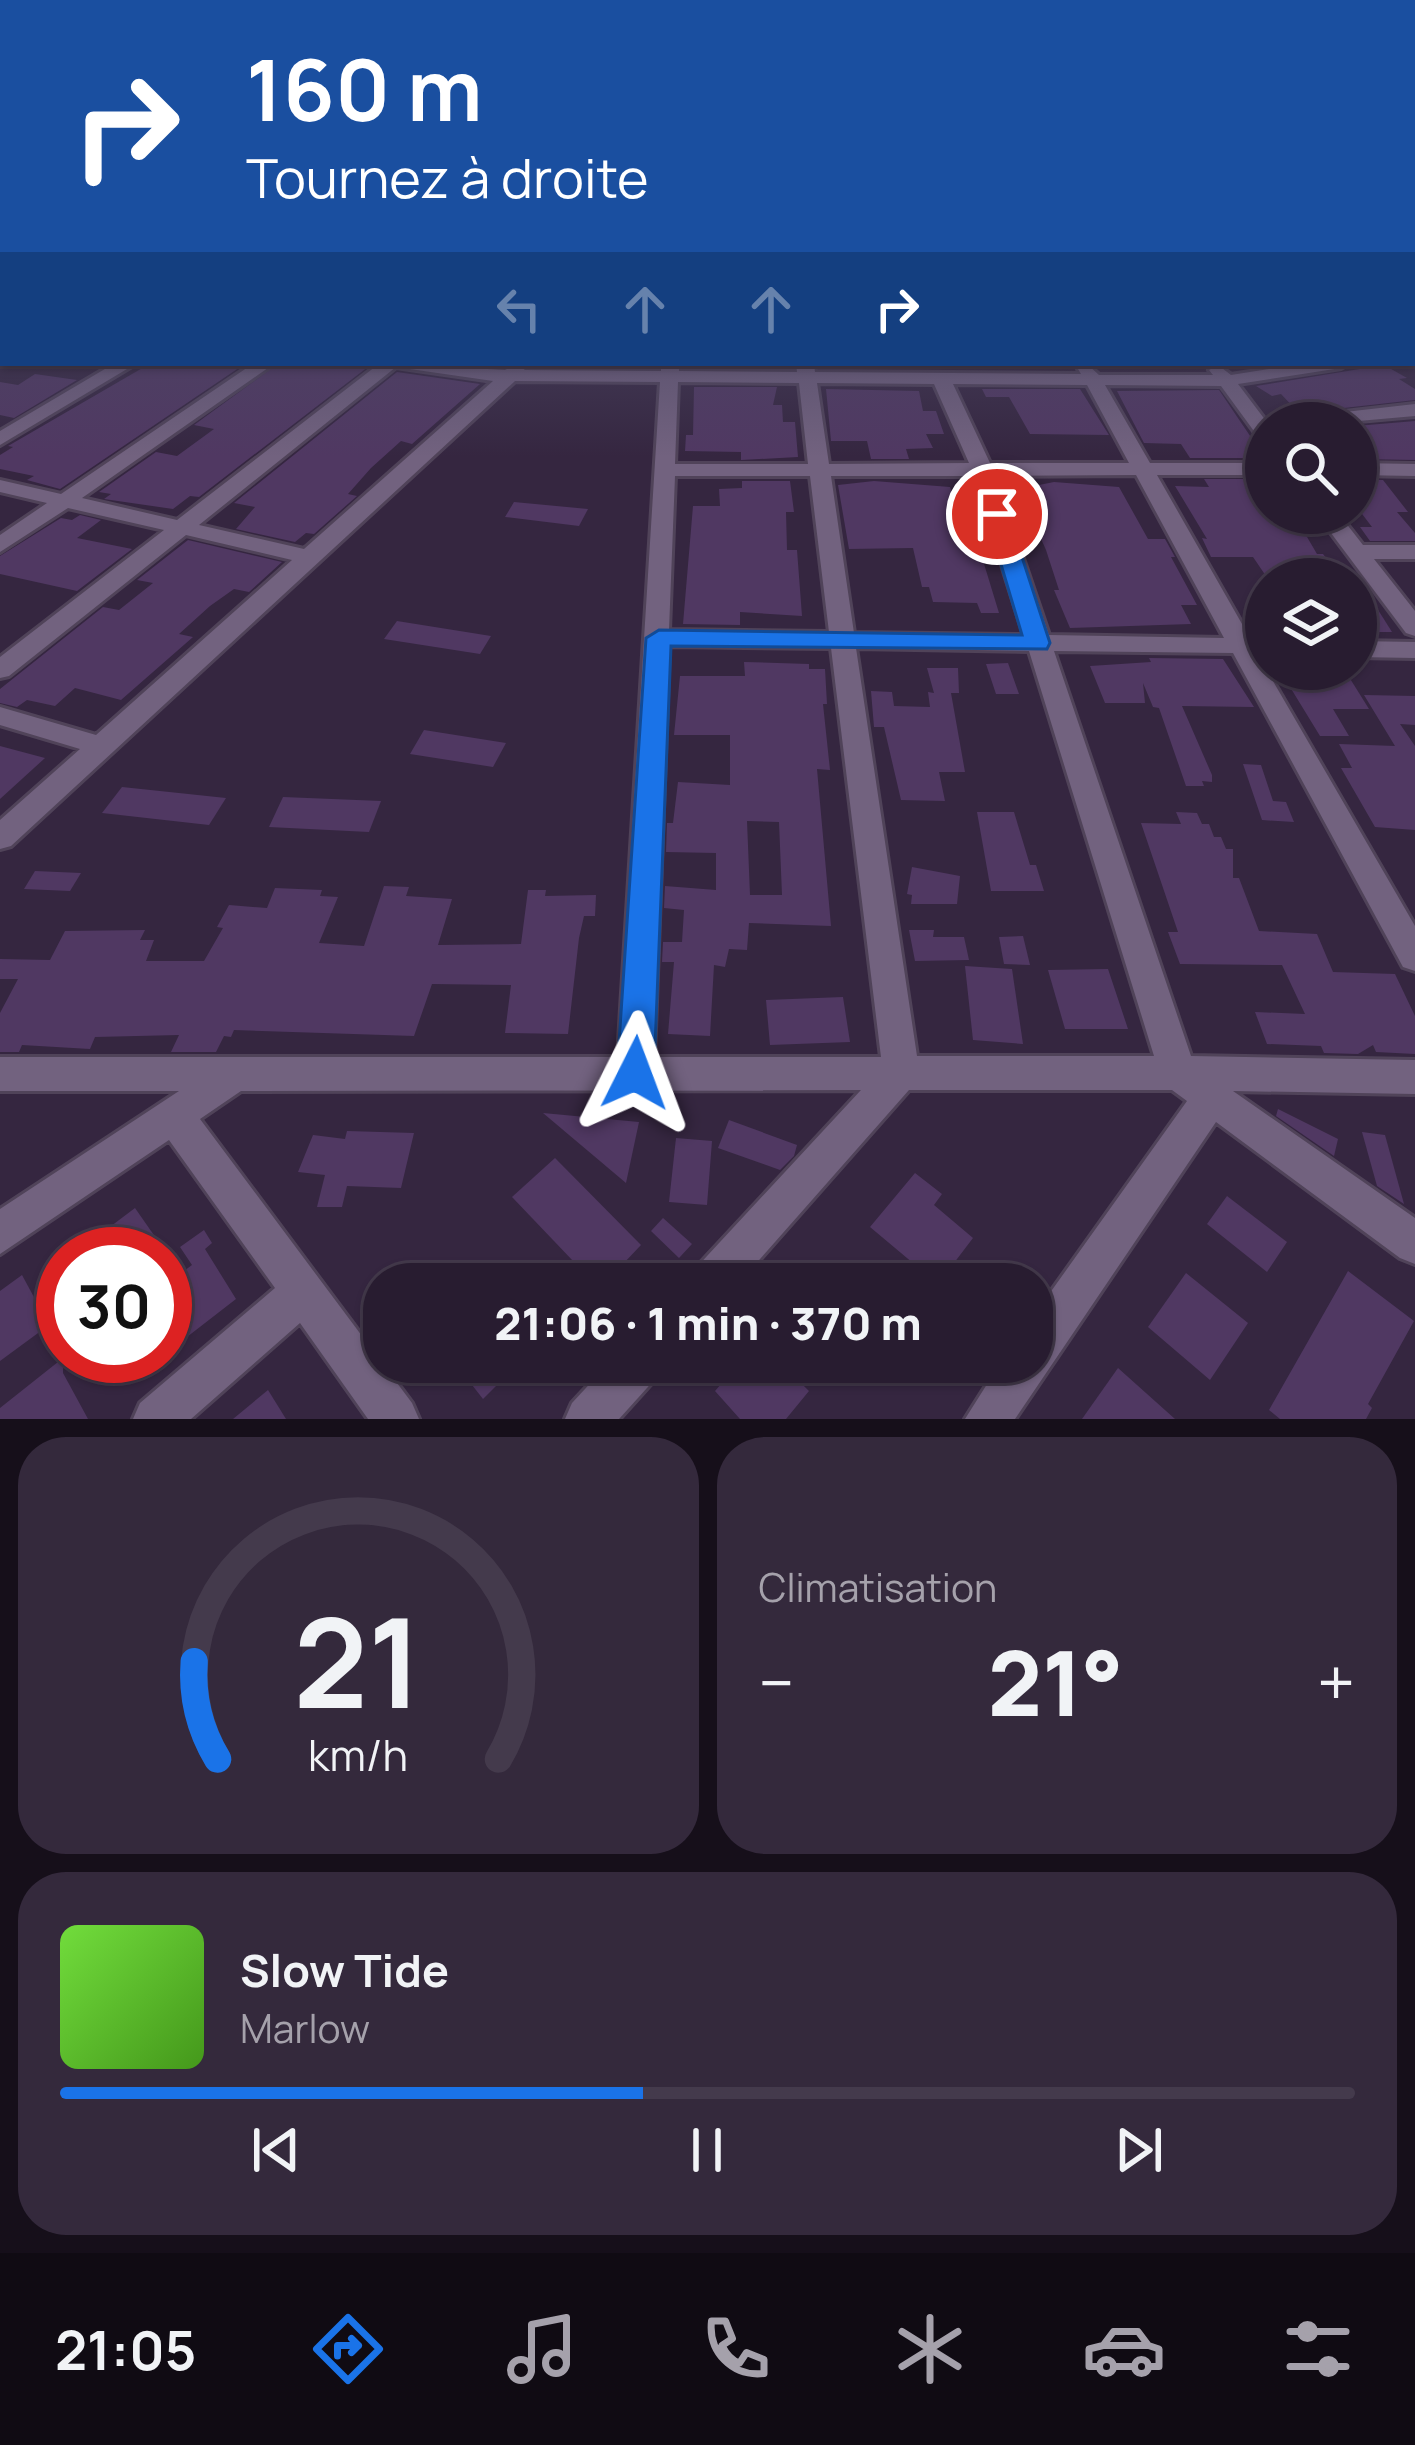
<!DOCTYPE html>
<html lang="fr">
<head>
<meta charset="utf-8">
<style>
	body { margin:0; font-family:Manrope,sans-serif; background:#34293c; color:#f1f3f6; height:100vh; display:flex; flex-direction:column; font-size:45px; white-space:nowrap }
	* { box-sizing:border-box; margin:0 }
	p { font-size:39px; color:#a5a1ab }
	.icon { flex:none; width:66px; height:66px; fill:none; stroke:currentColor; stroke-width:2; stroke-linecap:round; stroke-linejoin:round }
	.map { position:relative; height:1419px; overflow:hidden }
	.panel { display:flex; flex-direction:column; gap:18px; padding:18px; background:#160f1a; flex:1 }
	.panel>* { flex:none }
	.banner { position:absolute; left:0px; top:0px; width:1416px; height:366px; box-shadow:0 3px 9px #0004,0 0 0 3px #443a4c; background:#1a4fa0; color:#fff; overflow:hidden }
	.fabs { position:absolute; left:1245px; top:402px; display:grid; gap:24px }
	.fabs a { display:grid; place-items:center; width:132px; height:132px; border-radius:50%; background:#281c30; box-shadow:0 3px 9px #0004,0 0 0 3px #443a4c; font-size:60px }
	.speed { position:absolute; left:36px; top:1227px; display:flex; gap:24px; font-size:60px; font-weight:700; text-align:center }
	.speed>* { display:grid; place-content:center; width:156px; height:156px; border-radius:50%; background:#281c30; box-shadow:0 3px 9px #0004,0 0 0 3px #443a4c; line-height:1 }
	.speed .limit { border:18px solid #d22; background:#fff; color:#111 }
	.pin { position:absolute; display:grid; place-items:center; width:102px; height:102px; color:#fff; margin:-51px; border:6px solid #fff; border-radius:50%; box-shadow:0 3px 12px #0007 }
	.me { position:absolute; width:132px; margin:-66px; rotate:3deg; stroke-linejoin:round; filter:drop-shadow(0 0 9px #0008) }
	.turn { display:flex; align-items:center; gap:42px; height:252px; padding:0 48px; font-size:54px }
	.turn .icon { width:156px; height:156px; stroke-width:2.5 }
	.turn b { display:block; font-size:84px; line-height:102px }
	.lanes { display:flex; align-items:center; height:114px; padding:0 48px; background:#0003; justify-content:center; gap:60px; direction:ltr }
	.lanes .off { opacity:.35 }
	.big { font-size:90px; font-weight:800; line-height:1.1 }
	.panel .widget { flex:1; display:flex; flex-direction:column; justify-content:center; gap:18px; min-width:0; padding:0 42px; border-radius:48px; background:#34293c }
	.panel .dial { align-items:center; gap:0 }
	.dial svg { height:312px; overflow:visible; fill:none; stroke:#443a4c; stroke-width:7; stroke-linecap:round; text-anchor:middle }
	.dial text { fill:#f1f3f6; stroke:none }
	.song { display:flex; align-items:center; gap:36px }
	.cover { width:144px; height:144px; border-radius:18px; background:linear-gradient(135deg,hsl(100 70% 55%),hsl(100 70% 35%)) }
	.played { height:12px; border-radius:6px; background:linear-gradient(90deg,#1a73e8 45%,#443a4c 45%) }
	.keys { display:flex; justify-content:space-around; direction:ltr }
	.heat { display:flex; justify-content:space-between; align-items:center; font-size:66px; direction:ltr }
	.panel .tiles { flex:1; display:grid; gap:18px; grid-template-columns:1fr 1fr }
	.widget:last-child { grid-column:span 2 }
	.trip { position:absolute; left:363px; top:1263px; width:690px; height:120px; border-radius:48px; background:#281c30; box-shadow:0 3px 9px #0004,0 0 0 3px #443a4c; font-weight:800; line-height:120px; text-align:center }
	.tabs { display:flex; height:192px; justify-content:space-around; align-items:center; background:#100b13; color:#a5a1ab }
	.tabs .icon { width:84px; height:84px }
	.tabs .active { color:#1a73e8 }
	.tabs b { font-size:54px; color:#f1f3f6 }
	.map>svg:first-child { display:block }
	.building { fill:#503862; fill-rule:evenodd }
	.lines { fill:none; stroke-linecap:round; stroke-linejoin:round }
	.minor-casing { stroke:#504359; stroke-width:6 }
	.minor { fill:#72627f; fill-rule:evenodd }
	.route { fill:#1a73e8; stroke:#114b97; stroke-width:3 }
</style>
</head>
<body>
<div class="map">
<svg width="1415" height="1419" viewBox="0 0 1415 1419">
	<rect width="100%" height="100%" fill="#352640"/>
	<g class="building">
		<path d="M151 363H246L60 489 27 480 34 476 0 469V455L13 447 8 446Z"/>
		<path d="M279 363H373L199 497 190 496 173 509 104 499 111 494 99 492 156 452 177 456 214 429 194 425Z"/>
		<path d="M1384 365 1407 378 1399 379 1415 389V400L1299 413 1281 394 1272 396 1256 386Z"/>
		<path d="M397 372 480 384 412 444 401 441 371 468 348 494 357 496 314 534 306 533 295 542 236 529 255 507 234 503Z"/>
		<path d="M35 374 77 380 14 418 0 415V382L18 385Z"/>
		<path d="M694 387H777L773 405H782L783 422H795L798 457 741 460V452L685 451 686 435H693Z"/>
		<path d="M826 389 919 391 923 411H936L944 434H926L933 448 906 449 909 459H871L867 441H831Z"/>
		<path d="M982 389H1080L1109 435 1030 434 1009 397H986Z"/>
		<path d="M1219 390 1265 458H1190L1181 444 1144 443 1117 391Z"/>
		<path d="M1415 421V460L1356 459V426Z"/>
		<path d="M1204 479H1266V513H1293L1317 554H1323L1336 571H1297L1302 579H1268L1253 557H1211L1202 538 1207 539 1175 486 1209 487Z"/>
		<path d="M1356 479 1383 480 1408 512H1397L1415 533V541H1370L1360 527H1372L1356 506Z"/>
		<path d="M742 481H790L794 512H786L787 550H797L802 616 740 612V625L683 624 693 506H720L719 489 742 488Z"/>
		<path d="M874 481 950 487 958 508H967L999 613H981L977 603 933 602 929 587H922L913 548 849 549 838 485Z"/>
		<path d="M1054 482 1119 487 1148 539H1165L1175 557H1171L1197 605H1181L1191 624 1070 628 1054 590H1059L1046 550 1026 505H1043L1034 486Z"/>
		<path d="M514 502 588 509 579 526 505 517Z"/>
		<path d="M80 515 101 520 77 538 132 549 77 591 0 574V556L61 518 72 520Z"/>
		<path d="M188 540 282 562 249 592 234 589 210 606 179 634 193 637 121 700 75 688 55 706 27 700 17 707 0 703V689L103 607 119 610 153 583 137 580Z"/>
		<path d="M1356 594H1368L1392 632H1356Z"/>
		<path d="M397 621 491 636 480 654 384 639Z"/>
		<path d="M1149 658 1223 659 1254 707 1182 706 1212 775V782L1202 781 1204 786H1186L1159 708 1153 707 1143 683 1145 703H1105L1090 666 1151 662Z"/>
		<path d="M744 662 809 664V669H825L827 704H823L830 770 817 769 831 926 749 923 747 950 729 949 725 967 714 965 710 1036 668 1034 674 962H662L663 942H682L684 910 664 908 665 886 716 890V853L666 852 667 823H673L678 782 730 785V735H674L680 676H745ZM747 821 779 822 782 895H750Z"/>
		<path d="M1008 663 1019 694H996L986 664Z"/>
		<path d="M927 668H958L959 693H951L965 772H939L945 801 901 800 884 727H874L871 691 892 692 894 706 930 707 928 692 934 693Z"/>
		<path d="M1279 669H1344L1369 709H1333L1349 736H1320Z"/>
		<path d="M1364 695 1415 696V725L1400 724 1415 746V830L1375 827 1341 768H1352L1339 744 1395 746Z"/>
		<path d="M424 730 506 743 493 767 410 754Z"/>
		<path d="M0 746 45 758 0 799Z"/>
		<path d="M1243 764 1261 765 1273 801 1286 802 1294 822 1262 820Z"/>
		<path d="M122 787 226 798 209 825 102 813Z"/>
		<path d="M283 797 381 801 369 832 269 827Z"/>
		<path d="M977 812H1014L1030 865H1036L1044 891H991Z"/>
		<path d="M1176 812 1197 813 1202 824H1209L1214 837H1221L1226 849H1233V878H1239L1259 931 1317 934 1333 972 1395 974 1415 1016V1054L1376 1052 1373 1045 1358 1054 1324 1053 1321 1046 1267 1044 1255 1012 1305 1014 1282 965 1180 964 1168 932H1178L1141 823 1181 824Z"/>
		<path d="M912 867 960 876 957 904H911L912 895 907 894Z"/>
		<path d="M35 871 81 873 70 891 24 889Z"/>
		<path d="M384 886 409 887 406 896 452 899 438 945 521 944 528 890H546L545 896 596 895 595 916H584L579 938 568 1034 505 1033 511 985 432 984 414 1036 234 1030 231 1037 224 1036 216 1052H171L179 1035 95 1037 90 1049 22 1045 19 1052H0V1013L18 979H0V959L50 960 65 931 145 930 140 940H154L146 961H204L223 928 217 927 229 905 267 908 275 888 322 890 320 896 338 897 319 943 364 946Z"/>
		<path d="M909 930H934L933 937H964L969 960 915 961Z"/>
		<path d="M1023 936 1030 965 1004 964 999 937Z"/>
		<path d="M965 966 1012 969 1023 1044 973 1040Z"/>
		<path d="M1108 969 1128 1029H1065L1048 970Z"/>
		<path d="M843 997 850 1042 770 1045 766 1000Z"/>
		<path d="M1278 1109 1338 1139 1334 1156 1276 1116Z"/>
		<path d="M543 1113 639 1122 626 1183Z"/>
		<path d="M729 1120 797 1145 794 1156 780 1170 718 1148Z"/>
		<path d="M347 1131 414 1133 401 1188 347 1186 342 1207H317L325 1175 298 1172 313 1135 345 1139Z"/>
		<path d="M1362 1132 1385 1135 1404 1204 1377 1186Z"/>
		<path d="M676 1138 712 1141 707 1205 669 1202Z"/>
		<path d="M555 1158 641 1245 604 1284H595L512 1197Z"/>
		<path d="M915 1173 942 1194 934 1205 973 1238 938 1284 870 1227Z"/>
		<path d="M1227 1196 1287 1242 1267 1272 1207 1224Z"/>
		<path d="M135 1208 158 1241 142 1254H74Z"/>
		<path d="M663 1218 692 1244 679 1258 651 1231Z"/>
		<path d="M204 1230 212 1243 205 1249 236 1299 165 1354V1285L192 1265 180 1247Z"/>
		<path d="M1348 1271 1414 1321 1368 1404 1372 1408 1366 1419H1280L1269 1410Z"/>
		<path d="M1186 1273 1248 1323 1210 1380 1148 1327Z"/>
		<path d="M22 1275 49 1325 0 1361V1291Z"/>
		<path d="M63 1358V1373L88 1419H0V1408Z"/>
		<path d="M454 1362H520L483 1399Z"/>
		<path d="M740 1362H796L806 1373 799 1381 809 1391 786 1419H740L715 1391Z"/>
		<path d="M1118 1368 1175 1419H1082Z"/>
		<path d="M268 1390 286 1419H233Z"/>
	</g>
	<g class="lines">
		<defs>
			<g id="minor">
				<rect x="1413" y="284" width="2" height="10"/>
				<path d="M3 285V295L0 296V286Z"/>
				<rect x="1413" y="330" width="2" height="12"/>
				<path d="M3 347V358L0 359V348Z"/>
				<path d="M115 363H137L0 445V431Z"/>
				<path d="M254 363H275L82 498 177 520 380 363 505 370 517 364 525 370 661 371V363H679V371L797 372 796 363H814L815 372 1081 374 1078 369 1087 364 1099 375H1213L1209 370 1218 365 1231 375 1307 363H1350L1341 368 1238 384 1266 421 1415 404V416L1336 423H1266V440L1259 438 1221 386 1105 385 1150 463H1266V475H1157L1250 638H1266V654H1259L1266 669 1415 926V971L1403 967 1233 653 1054 651 1191 1056 1415 1060V1094L1233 1091 1415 1218V1264L1400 1258 1216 1122 1015 1419H965L1001 1362H1032V1318L1187 1101 1172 1090H909L738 1284H689L695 1269 861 1090 241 1091 200 1119 412 1403 419 1419H368L300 1323 191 1419H133L140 1403 275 1288 169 1140 0 1254V1209L179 1091H0V1057H618L660 382 515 381 11 846 0 849V820L80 749 0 725V707L96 735 292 560 186 535 9 676 0 678V657L164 530 68 508 0 552V535L47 503 0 492V480L61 494ZM396 367 493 381 304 549 199 525ZM678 382 799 383 808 464H675ZM817 383 934 384 969 463 829 464ZM953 384 1087 385 1129 463H990ZM1136 475 1224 638 1049 635 995 476ZM675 476H810L829 632 669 630ZM831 476H974L1024 635 854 633ZM669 646 831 648 881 1057H654ZM856 648 1029 651 1154 1056H917Z"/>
				<path d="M1356 463 1415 464V476L1356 475Z"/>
				<path d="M1316 513H1338L1363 545H1415V559H1374L1415 611V636L1406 633Z"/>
				<path d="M1356 641 1415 642V658L1356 657Z"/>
				<path d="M610 1362H662L656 1378 619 1419H565L572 1403Z"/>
			</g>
		</defs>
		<use href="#minor" class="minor-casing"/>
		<use href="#minor" class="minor"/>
	</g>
	<linearGradient id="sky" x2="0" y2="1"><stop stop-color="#1d1523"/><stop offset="0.56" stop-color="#4b4764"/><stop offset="1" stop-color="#4b4764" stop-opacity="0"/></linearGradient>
	<rect width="1415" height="457" fill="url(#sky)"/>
	<path class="route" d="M997 508 1008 514 1050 643 1047 649 671 646 654 1073 648 1085 635 1090 622 1085 617 1073 646 638 659 630 1022 635 986 514Z"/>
</svg>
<div class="fabs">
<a><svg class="icon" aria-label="search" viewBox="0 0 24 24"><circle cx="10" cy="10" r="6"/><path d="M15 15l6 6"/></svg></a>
<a><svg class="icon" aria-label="layers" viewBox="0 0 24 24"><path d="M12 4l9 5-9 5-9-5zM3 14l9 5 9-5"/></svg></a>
</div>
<div class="speed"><div class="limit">30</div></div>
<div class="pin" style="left:997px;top:514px;background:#d93025"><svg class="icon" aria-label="arrive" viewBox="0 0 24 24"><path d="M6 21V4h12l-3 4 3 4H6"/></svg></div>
<svg class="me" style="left:635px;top:1073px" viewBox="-20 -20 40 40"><path d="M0-17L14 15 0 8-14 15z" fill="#1a73e8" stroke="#fff" stroke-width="4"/></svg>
<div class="trip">21:06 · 1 min · 370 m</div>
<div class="banner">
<div class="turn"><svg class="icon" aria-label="right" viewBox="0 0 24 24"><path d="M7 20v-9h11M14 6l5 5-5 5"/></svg><div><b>160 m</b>Tournez à droite</div></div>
<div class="lanes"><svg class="icon off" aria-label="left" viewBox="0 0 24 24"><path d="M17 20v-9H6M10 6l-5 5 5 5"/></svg><svg class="icon off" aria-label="ahead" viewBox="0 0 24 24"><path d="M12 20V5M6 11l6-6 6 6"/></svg><svg class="icon off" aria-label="ahead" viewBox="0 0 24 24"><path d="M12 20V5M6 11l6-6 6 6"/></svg><svg class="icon" aria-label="right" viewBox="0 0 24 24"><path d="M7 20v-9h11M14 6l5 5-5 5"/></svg></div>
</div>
</div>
<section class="panel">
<div class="tiles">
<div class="widget dial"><svg viewBox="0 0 100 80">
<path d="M14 69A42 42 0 1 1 86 69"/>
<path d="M14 69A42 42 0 0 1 8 44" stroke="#1a73e8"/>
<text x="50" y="56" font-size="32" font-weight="700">21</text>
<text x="50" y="72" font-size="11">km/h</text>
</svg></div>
<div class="widget"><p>Climatisation</p>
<div class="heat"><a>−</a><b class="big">21°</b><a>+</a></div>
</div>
<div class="widget">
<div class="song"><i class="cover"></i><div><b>Slow Tide</b><p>Marlow</p></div></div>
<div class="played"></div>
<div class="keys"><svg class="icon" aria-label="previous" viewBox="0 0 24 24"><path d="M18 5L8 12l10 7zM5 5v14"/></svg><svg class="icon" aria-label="pause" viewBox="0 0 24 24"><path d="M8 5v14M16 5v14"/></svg><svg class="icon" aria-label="next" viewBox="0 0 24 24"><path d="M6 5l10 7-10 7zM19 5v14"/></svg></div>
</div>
</div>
</section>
<nav class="tabs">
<b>21:05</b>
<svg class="icon active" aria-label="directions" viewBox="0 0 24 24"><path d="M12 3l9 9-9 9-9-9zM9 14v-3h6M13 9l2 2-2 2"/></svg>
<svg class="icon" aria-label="music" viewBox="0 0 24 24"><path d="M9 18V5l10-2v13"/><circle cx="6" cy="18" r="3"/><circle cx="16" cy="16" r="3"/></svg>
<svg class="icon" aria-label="phone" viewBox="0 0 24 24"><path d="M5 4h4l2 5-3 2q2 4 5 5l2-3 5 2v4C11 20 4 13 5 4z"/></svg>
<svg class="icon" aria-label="climate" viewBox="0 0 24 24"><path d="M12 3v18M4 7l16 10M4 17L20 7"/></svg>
<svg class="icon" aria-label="car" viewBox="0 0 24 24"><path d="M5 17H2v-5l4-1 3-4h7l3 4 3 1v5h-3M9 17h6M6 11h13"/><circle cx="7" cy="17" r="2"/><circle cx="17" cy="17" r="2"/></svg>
<svg class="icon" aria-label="filters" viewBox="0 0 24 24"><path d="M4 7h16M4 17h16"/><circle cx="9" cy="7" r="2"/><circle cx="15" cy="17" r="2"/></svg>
</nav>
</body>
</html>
